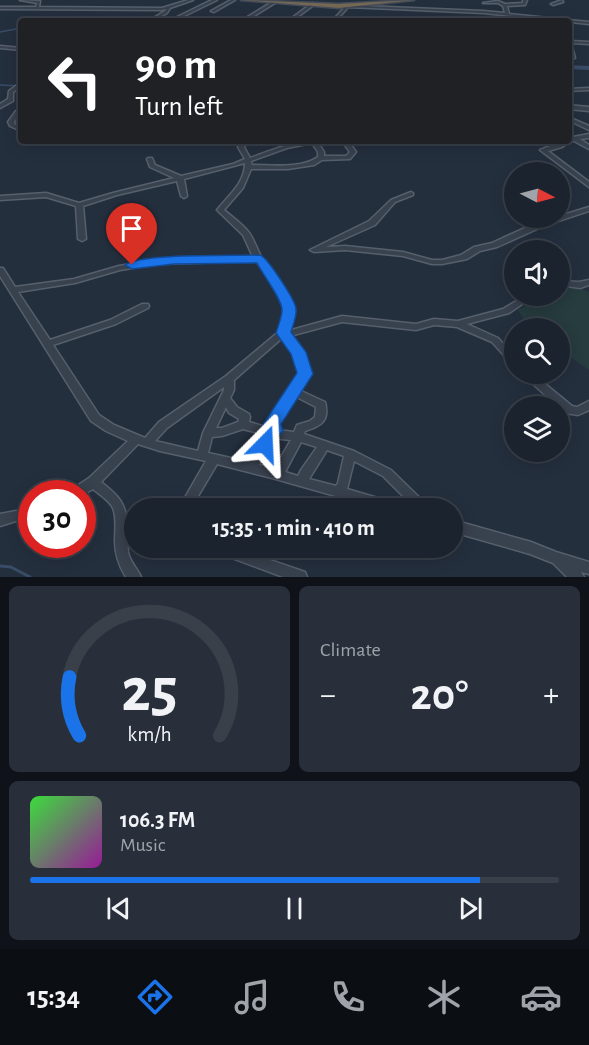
<!DOCTYPE html>
<html lang="en">
<head>
<meta charset="utf-8">
<style>
	body { margin:0; font-family:"Alegreya Sans",sans-serif; background:#282f3a; color:#f1f3f6; height:100vh; display:flex; flex-direction:column; font-size:22px; white-space:nowrap }
	* { box-sizing:border-box; margin:0 }
	p { font-size:20px; color:#a0a4aa }
	.icon { flex:none; width:33px; height:33px; fill:none; stroke:currentColor; stroke-width:2; stroke-linecap:round; stroke-linejoin:round }
	.map { position:relative; height:577px; overflow:hidden }
	.side { display:flex; flex-direction:column; gap:9px; padding:9px; background:#0f1319; flex:1 }
	.side>* { flex:none }
	.banner { position:absolute; left:18px; top:18px; width:554px; height:126px; border-radius:6px; box-shadow:0 3px 15px #0003,0 0 0 2px #39404a; background:#202124; color:#fff; overflow:hidden }
	.needle { width:39px; rotate:96deg }
	.buttons { position:absolute; left:504px; top:162px; display:grid; gap:12px }
	.buttons a { display:grid; place-items:center; width:66px; height:66px; border-radius:50%; background:#1b232e; box-shadow:0 3px 15px #0003,0 0 0 2px #39404a; font-size:30px }
	.speed { position:absolute; left:18px; top:480px; display:flex; gap:12px; font-size:30px; font-weight:700; text-align:center }
	.speed>* { display:grid; place-content:center; width:78px; height:78px; border-radius:50%; background:#1b232e; box-shadow:0 3px 15px #0003,0 0 0 2px #39404a; line-height:1 }
	.speed .limit { border:9px solid #d22; background:#fff; color:#111 }
	.pin { position:absolute; display:grid; place-items:center; width:51px; height:51px; color:#fff; margin:-62px -26px; border-radius:50% 50% 50% 0; rotate:-45deg; box-shadow:0 0 6px #0007 }
	.pin .icon { rotate:45deg }
	.me { position:absolute; width:66px; margin:-33px; rotate:21deg; stroke-linejoin:round; filter:drop-shadow(0 0 4px #0008) }
	.turn { display:flex; align-items:center; gap:21px; height:126px; padding:0 18px; font-size:27px }
	.turn .icon { width:78px; height:78px; stroke-width:2.5 }
	.turn b { display:block; font-size:42px; line-height:51px }
	.big { font-size:45px; font-weight:600; line-height:1.1 }
	.side .widget { flex:1; display:flex; flex-direction:column; justify-content:center; gap:9px; min-width:0; padding:0 21px; border-radius:9px; background:#282f3a }
	.side .dial { align-items:center; gap:0 }
	.dial svg { height:156px; overflow:visible; fill:none; stroke:#39404a; stroke-width:7; stroke-linecap:round; text-anchor:middle }
	.dial text { fill:#f1f3f6; stroke:none }
	.song { display:flex; align-items:center; gap:18px }
	.cover { width:72px; height:72px; border-radius:9px; background:linear-gradient(135deg,hsl(120 70% 55%),hsl(300 70% 35%)) }
	.played { height:6px; border-radius:3px; background:linear-gradient(90deg,#1a73e8 85%,#39404a 85%) }
	.keys { display:flex; justify-content:space-around; direction:ltr }
	.heat { display:flex; justify-content:space-between; align-items:center; font-size:33px; direction:ltr }
	.side .tiles { flex:1; display:grid; gap:9px; grid-template-columns:1fr 1fr }
	.widget:last-child { grid-column:span 2 }
	.trip { position:absolute; left:124px; top:498px; width:339px; height:60px; border-radius:30px; background:#1b232e; box-shadow:0 3px 15px #0003,0 0 0 2px #39404a; font-weight:600; line-height:60px; text-align:center }
	.menu { display:flex; height:96px; justify-content:space-around; align-items:center; background:#0b0e12; color:#a0a4aa }
	.menu .icon { width:42px; height:42px }
	.menu .on { color:#1a73e8 }
	.menu b { font-size:27px; color:#f1f3f6 }
	.map>svg:first-child { display:block }
	.green { fill:#263c3f }
	.lines { fill:none; stroke-linecap:round; stroke-linejoin:round }
	.stream-far1 { stroke:#394c67; stroke-width:1.5 }
	.stream { stroke:#394c67; stroke-width:3 }
	.river { fill:#394c67; fill-rule:evenodd }
	.minor-casing { stroke:#565f6c; stroke-width:3 }
	.highway-casing { stroke:#434c59; stroke-width:3 }
	.minor { fill:#38414e; fill-rule:evenodd }
	.highway { fill:#746855; fill-rule:evenodd }
	.route { fill:#1a73e8; stroke:#114b97; stroke-width:1.5 }
</style>
</head>
<body>
<div class="map">
<svg width="589" height="577" viewBox="0 0 589 577">
	<rect width="100%" height="100%" fill="#242f3e"/>
	<path class="green" d="M567 283 589 292V370L560 350V328H529L518 310 545 296H560V287Z"/>
	<g class="lines">
		<g class="stream-far1">
			<path d="M0 32 21 28"/>
			<path d="M0 85 21 86"/>
		</g>
		<path class="stream" d="M0 566 11 567 30 577"/>
		<path class="river" d="M568 65 589 66V70L568 69Z"/>
		<defs>
			<g id="minor">
				<path d="M20 0 40 1 39 7 162 8 188 0H193L170 8 167 13 153 21H152V19L165 11 166 9 162 10 0 9V7H36L37 3Z"/>
				<path d="M212 0H217L176 20 173 19Z"/>
				<path d="M231 0H235L214 12 211 11Z"/>
				<path d="M523 0H527L525 5 507 6 509 14 589 22V24L483 13 348 7 336 21H332L345 7H338L339 5 483 11 505 13 503 6 498 3H483L498 1 505 4 523 3Z"/>
				<path d="M562 0 563 2 553 5 551 4Z"/>
				<path d="M272 2 275 3 246 21H241Z"/>
				<path d="M312 3 315 4 292 21H288Z"/>
				<path d="M568 37 571 41 589 42V44L571 43 575 58 573 59 571 58 568 48Z"/>
				<path d="M0 46 21 48V50L0 48Z"/>
				<path d="M17 85H21V87L13 92V101L0 108V104L8 99 9 91Z"/>
				<path d="M589 88V90L568 91V89Z"/>
				<path d="M568 105 589 107V111L568 109Z"/>
				<path d="M18 110 21 112 14 122V124L21 127V131L10 126 8 122 16 111Z"/>
				<path d="M568 117 589 126V130L568 120Z"/>
				<path d="M589 134V138L580 139 589 145V149L574 141H570L562 147 548 151 589 182V187L540 150C544 148 565 141 568 141V138Z"/>
				<path d="M242 141H248L244 147 250 158C272 150 293 141 317 141L324 152V156H346L350 152 342 141H348L356 152 350 159 322 160 314 165 288 169H251L243 188 224 210C232 217 244 225 250 234 255 242 259 254 263 260L286 292 293 308 288 331 342 316 416 324 434 319 458 321 503 309 525 296H534L509 313 467 324 498 338 514 356V364L511 363 492 342 457 327 434 325 416 330 342 322 290 336 303 352 310 374 299 390 325 402C330 421 321 426 305 431L304 434 354 451 391 470 426 504 428 508H415L383 476 354 461 347 489 395 503 399 504 401 508H378L272 478 217 464 191 508H179L206 461 160 451 138 444 101 482C119 496 127 504 127 528 128 536 127 544 128 552 130 562 137 568 141 577H126C119 566 115 554 115 541 115 531 117 518 113 508 109 500 99 494 93 489L82 495V494H69L71 490 89 478 128 441 106 431 91 421 0 276V268H3L15 287 74 279 119 266 157 260 253 257 243 235 217 210C228 196 245 183 245 163L184 179 187 196 186 197 184 198 181 196 177 181 117 195 83 206 86 239 82 241 78 239 76 206 46 197 0 200V196L46 193 79 203 113 193 174 178 150 167 147 159 148 158H152L155 165 181 176 233 164 245 159 238 147ZM312 143 318 152V157C300 169 273 165 252 165L251 161 287 148ZM256 261 278 292 285 308 279 333 276 334 226 376 159 422 145 438 114 425 99 415 53 345 116 324 148 308 149 306 148 304H142L110 320 50 340 18 292 75 283 120 270 157 264ZM282 338 294 353 300 374 269 418 266 427 249 422 250 417 249 414 237 407 230 398 234 390V380ZM224 387V390L203 433 198 451 155 441 167 428ZM295 396 316 407 315 417 310 421 297 425 294 432 277 430 276 426 278 422ZM226 407 229 413 239 419 238 422 222 428H216ZM243 429 262 434 249 462 208 453 212 437 222 436ZM271 438 291 440 274 469 259 465ZM301 442 317 447 301 470 298 476 285 472ZM327 450 344 456 338 483 336 486 309 479Z"/>
				<path d="M411 192 413 193V195L395 202 375 225 326 247 345 246 403 252 432 260H442L461 255 474 247 492 243 540 221 554 218H560V216L589 207V211L546 225 497 247 480 251 467 259 442 264H432L403 256 345 250 314 252 310 250 369 221 391 200Z"/>
				<path d="M589 280V285L580 288 560 285V281L579 282Z"/>
				<path d="M522 374H533L572 406 577 407 589 401V410L578 415 565 413Z"/>
				<path d="M16 511H32V521H16L0 526V514Z"/>
				<path d="M453 520 531 542 556 552 589 562V574L581 572 584 577H567L553 563 530 554 453 532Z"/>
				<path d="M214 548H235L305 572 307 577H283L216 552Z"/>
			</g>
			<path id="highway" d="M241 0 338 4 414 0 339 8Z"/>
		</defs>
		<use href="#minor" class="minor-casing"/>
		<use href="#highway" class="highway-casing"/>
		<use href="#minor" class="minor"/>
		<use href="#highway" class="highway"/>
	</g>
	<path class="route" d="M260 255C267 257 296 301 296 309 297 316 293 325 291 332L306 352 313 374 281 424 283 431 274 440 271 449 265 451 259 449C255 442 256 433 264 429L262 426 297 373 291 354 276 333C278 326 282 317 282 310 282 299 263 275 257 263L174 264 132 269 125 265C138 253 237 256 260 255Z"/>
</svg>
<div class="buttons">
<a><svg class="needle" viewBox="-14 -14 28 28"><path d="M0-13l5 13h-10z" fill="#e53935"/><path d="M0 13l5-13h-10z" fill="#a0a4aa"/></svg></a>
<a><svg class="icon" aria-label="sound" viewBox="0 0 24 24"><path d="M4 9h4l5-4v14l-5-4H4zM17 9q2 3 0 6"/></svg></a>
<a><svg class="icon" aria-label="search" viewBox="0 0 24 24"><circle cx="10" cy="10" r="6"/><path d="M15 15l6 6"/></svg></a>
<a><svg class="icon" aria-label="layers" viewBox="0 0 24 24"><path d="M12 4l9 5-9 5-9-5zM3 14l9 5 9-5"/></svg></a>
</div>
<div class="speed"><div class="limit">30</div></div>
<div class="pin" style="left:132px;top:265px;background:#d93025"><svg class="icon" aria-label="arrive" viewBox="0 0 24 24"><path d="M6 21V4h12l-3 4 3 4H6"/></svg></div>
<svg class="me" style="left:265px;top:444px" viewBox="-20 -20 40 40"><path d="M0-17L14 15 0 8-14 15z" fill="#1a73e8" stroke="#fff" stroke-width="4"/></svg>
<div class="trip">15:35 · 1 min · 410 m</div>
<div class="banner">
<div class="turn"><svg class="icon" aria-label="left" viewBox="0 0 24 24"><path d="M17 20v-9H6M10 6l-5 5 5 5"/></svg><div><b>90 m</b>Turn left</div></div>
</div>
</div>
<section class="side">
<div class="tiles">
<div class="widget dial"><svg viewBox="0 0 100 80">
<path d="M14 69A42 42 0 1 1 86 69"/>
<path d="M14 69A42 42 0 0 1 9 39" stroke="#1a73e8"/>
<text x="50" y="56" font-size="32" font-weight="700">25</text>
<text x="50" y="72" font-size="11">km/h</text>
</svg></div>
<div class="widget"><p>Climate</p>
<div class="heat"><a>−</a><b class="big">20°</b><a>+</a></div>
</div>
<div class="widget">
<div class="song"><i class="cover"></i><div><b>106.3 FM</b><p>Music</p></div></div>
<div class="played"></div>
<div class="keys"><svg class="icon" aria-label="previous" viewBox="0 0 24 24"><path d="M18 5L8 12l10 7zM5 5v14"/></svg><svg class="icon" aria-label="pause" viewBox="0 0 24 24"><path d="M8 5v14M16 5v14"/></svg><svg class="icon" aria-label="next" viewBox="0 0 24 24"><path d="M6 5l10 7-10 7zM19 5v14"/></svg></div>
</div>
</div>
</section>
<nav class="menu">
<b>15:34</b>
<svg class="icon on" aria-label="directions" viewBox="0 0 24 24"><path d="M12 3l9 9-9 9-9-9zM9 14v-3h6M13 9l2 2-2 2"/></svg>
<svg class="icon" aria-label="music" viewBox="0 0 24 24"><path d="M9 18V5l10-2v13"/><circle cx="6" cy="18" r="3"/><circle cx="16" cy="16" r="3"/></svg>
<svg class="icon" aria-label="phone" viewBox="0 0 24 24"><path d="M5 4h4l2 5-3 2q2 4 5 5l2-3 5 2v4C11 20 4 13 5 4z"/></svg>
<svg class="icon" aria-label="climate" viewBox="0 0 24 24"><path d="M12 3v18M4 7l16 10M4 17L20 7"/></svg>
<svg class="icon" aria-label="car" viewBox="0 0 24 24"><path d="M5 17H2v-5l4-1 3-4h7l3 4 3 1v5h-3M9 17h6M6 11h13"/><circle cx="7" cy="17" r="2"/><circle cx="17" cy="17" r="2"/></svg>
</nav>
</body>
</html>
